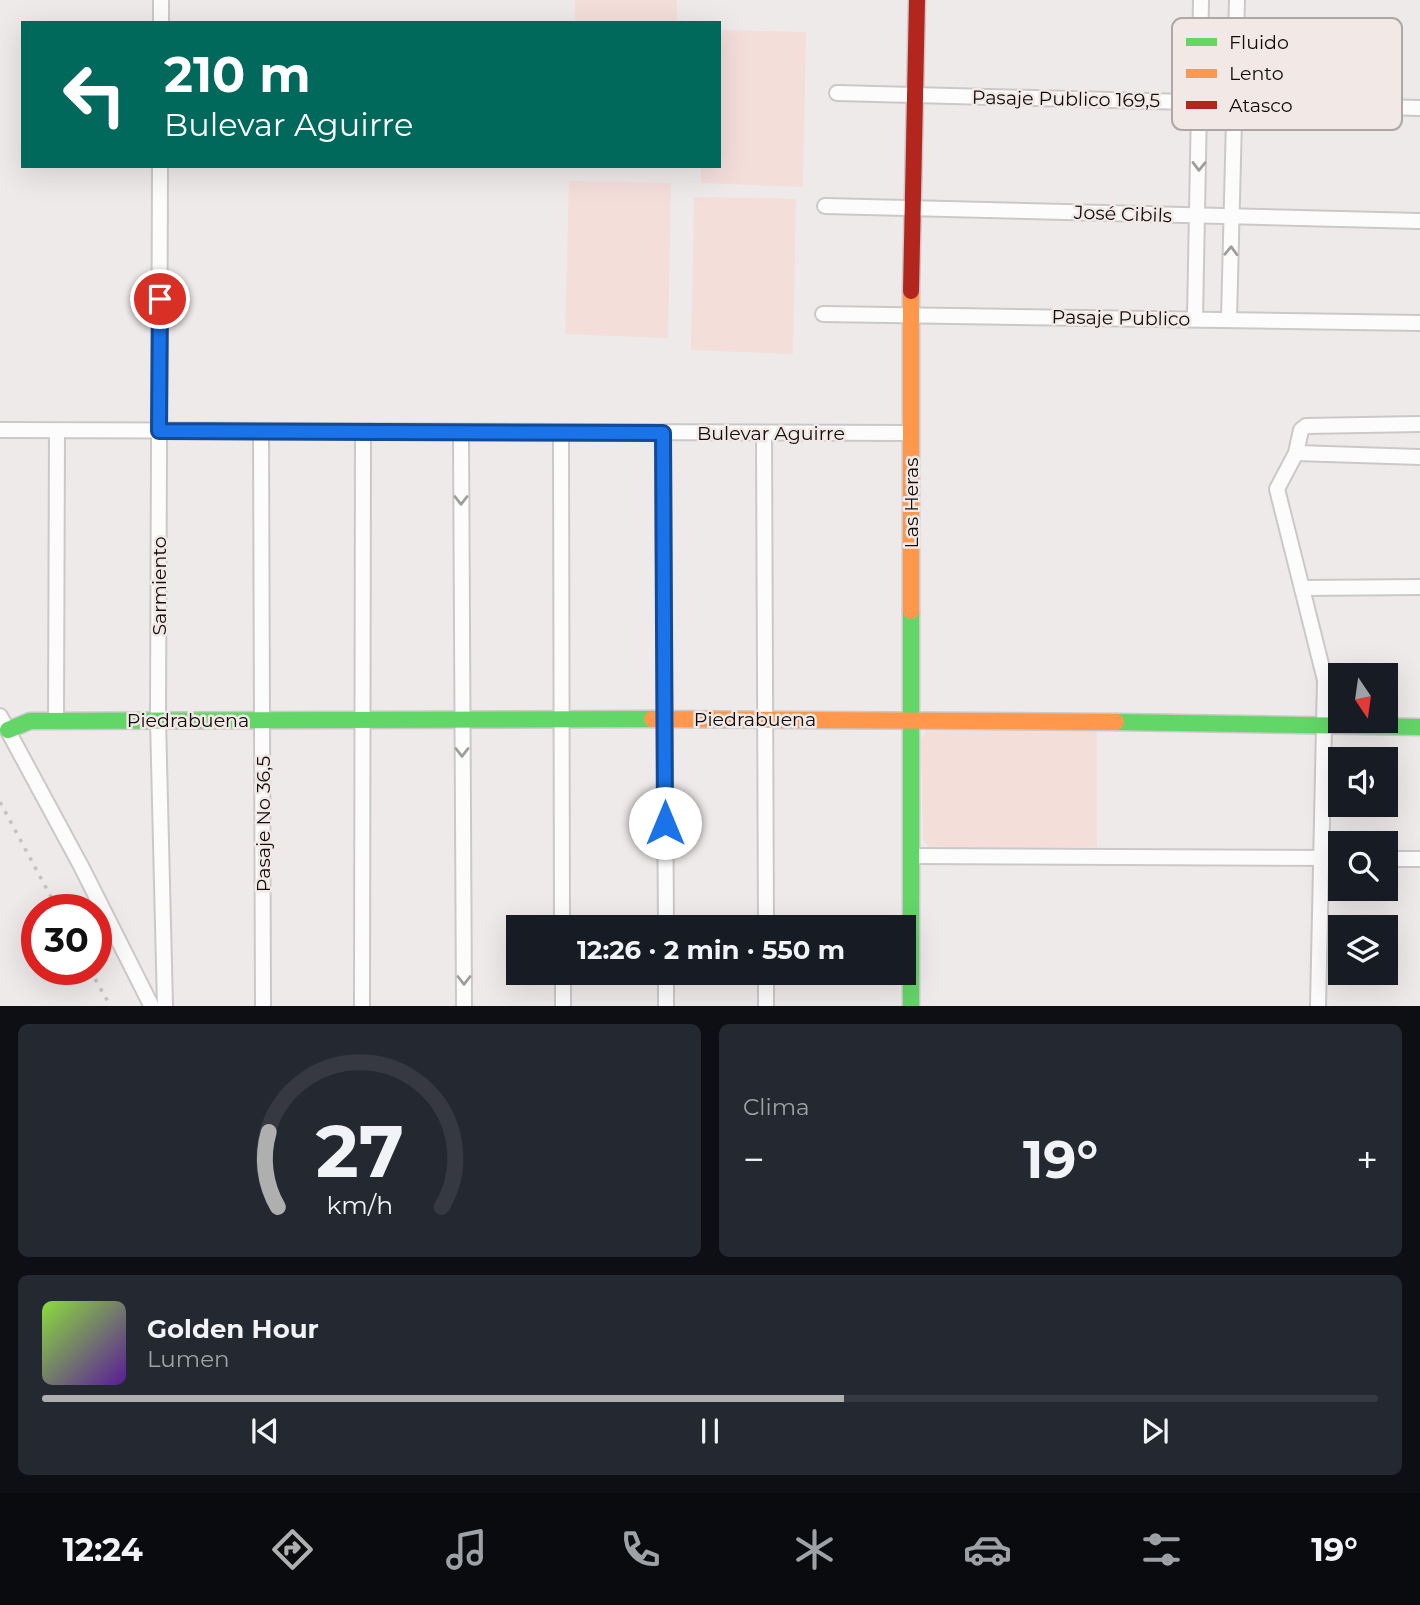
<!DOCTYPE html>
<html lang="es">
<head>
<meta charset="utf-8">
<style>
	body { margin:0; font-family:Montserrat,sans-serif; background:#242831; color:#f1f3f6; height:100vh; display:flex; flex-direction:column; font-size:26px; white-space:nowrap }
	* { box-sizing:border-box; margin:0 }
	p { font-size:23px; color:#9ea1a6 }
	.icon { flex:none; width:38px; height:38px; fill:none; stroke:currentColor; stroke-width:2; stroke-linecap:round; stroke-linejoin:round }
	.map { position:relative; height:1006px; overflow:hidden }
	.drawer { display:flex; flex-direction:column; gap:18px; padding:18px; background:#0d0f14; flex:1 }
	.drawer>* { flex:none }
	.banner { position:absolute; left:21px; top:21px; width:700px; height:147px; border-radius:0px; box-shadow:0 7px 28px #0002; background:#00695c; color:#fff; overflow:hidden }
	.needle { width:46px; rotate:167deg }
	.tools { position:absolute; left:1328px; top:663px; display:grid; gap:14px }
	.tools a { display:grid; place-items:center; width:70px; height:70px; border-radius:0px; background:#171b24; box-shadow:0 7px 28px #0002; font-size:35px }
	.speed { position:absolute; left:21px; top:894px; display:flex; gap:14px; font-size:35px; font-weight:700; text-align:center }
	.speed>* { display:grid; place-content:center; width:91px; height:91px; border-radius:50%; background:#171b24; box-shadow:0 7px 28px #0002; line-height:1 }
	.speed .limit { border:10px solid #d22; background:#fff; color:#111 }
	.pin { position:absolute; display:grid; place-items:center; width:60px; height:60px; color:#fff; margin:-30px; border:4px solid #fff; border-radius:50%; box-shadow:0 2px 7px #0007 }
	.me { position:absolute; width:77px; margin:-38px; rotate:0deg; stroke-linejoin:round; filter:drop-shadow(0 0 5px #0008) }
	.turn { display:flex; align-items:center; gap:24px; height:147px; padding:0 28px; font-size:32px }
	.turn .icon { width:91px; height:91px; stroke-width:2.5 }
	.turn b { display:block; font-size:49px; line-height:60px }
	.big { font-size:52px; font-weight:700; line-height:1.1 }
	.drawer .tile { flex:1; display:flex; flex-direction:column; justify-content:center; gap:10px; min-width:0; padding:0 24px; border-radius:10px; background:#242831 }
	.drawer .dial { align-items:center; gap:0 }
	.dial svg { height:182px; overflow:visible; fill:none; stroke:#363941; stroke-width:7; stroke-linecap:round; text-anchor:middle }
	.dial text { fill:#f1f3f6; stroke:none }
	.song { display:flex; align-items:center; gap:21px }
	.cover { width:84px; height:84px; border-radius:10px; background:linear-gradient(135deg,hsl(90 70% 55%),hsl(270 70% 35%)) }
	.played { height:7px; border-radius:4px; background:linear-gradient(90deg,#afafb0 60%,#363941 60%) }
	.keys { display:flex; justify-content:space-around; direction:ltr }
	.heat { display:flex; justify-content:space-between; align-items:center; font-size:38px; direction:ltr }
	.drawer .tiles { flex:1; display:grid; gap:18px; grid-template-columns:1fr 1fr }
	.tile:last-child { grid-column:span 2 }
	.trip { position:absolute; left:506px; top:915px; width:410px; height:70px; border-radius:0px; background:#171b24; box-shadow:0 7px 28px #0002; font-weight:700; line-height:70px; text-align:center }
	.menu { display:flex; height:112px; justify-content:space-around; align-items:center; background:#090b0e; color:#9ea1a6 }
	.menu .icon { width:49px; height:49px }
	.menu .current { color:#afafb0 }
	.menu b { font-size:32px; color:#f1f3f6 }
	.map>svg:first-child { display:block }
	.green { fill:#f3deda }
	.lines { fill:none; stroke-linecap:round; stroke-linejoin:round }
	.street-casing { stroke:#ccc8c8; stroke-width:18 }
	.fast-casing { stroke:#ccc8c8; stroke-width:19 }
	.slow-casing { stroke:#ccc8c8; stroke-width:19 }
	.jam-casing { stroke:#ccc8c8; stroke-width:19 }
	.street { stroke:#fdfcfc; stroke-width:14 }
	.fast { stroke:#63d668; stroke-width:16 }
	.slow { stroke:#ff974d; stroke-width:16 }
	.jam { stroke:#b3261e; stroke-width:16 }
	.rail { stroke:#c3c2c2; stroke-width:3.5; stroke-dasharray:3.5 7; stroke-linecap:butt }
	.oneway { stroke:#9e9d9c }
	.route-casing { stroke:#114b97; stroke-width:18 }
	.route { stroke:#1a73e8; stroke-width:12 }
	.labels { text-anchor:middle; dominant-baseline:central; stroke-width:5; stroke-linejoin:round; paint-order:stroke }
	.street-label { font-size:19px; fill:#100e0d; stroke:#f2e9e7 }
	.key { fill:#f2e9e7; stroke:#aea7a6; stroke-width:2 }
	.key-label { font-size:19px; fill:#100e0d }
</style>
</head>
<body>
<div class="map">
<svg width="1420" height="1007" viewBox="0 0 1420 1007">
	<rect width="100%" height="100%" fill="#efeaea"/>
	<g class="green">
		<rect x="575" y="0" width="102" height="23"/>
		<path d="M719 30 806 32 803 187 701 183V166H719Z"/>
		<path d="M569 181 671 183 668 338 565 334Z"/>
		<path d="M694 197 796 199 793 354 691 350Z"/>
		<path d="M1097 729V847L931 849 923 840 921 740 926 731Z"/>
	</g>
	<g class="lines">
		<defs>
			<g id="street">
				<path d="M161 23V0"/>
				<path d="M837 93 1420 108"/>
				<path d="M160 166 158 720 165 1006"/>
				<path d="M825 206 1420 221"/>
				<path d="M823 314 1420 323"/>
				<path d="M1195 318 1201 0"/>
				<path d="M1229 319 1237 0"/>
				<path d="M0 430 911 433"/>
				<path d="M261 431 263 1007"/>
				<path d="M461 432 464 1007"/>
				<path d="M561 432 562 928"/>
				<path d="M663 433 666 928"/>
				<path d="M764 433 766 928"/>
				<path d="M1296 453 1420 457"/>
				<path d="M1302 588 1420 587"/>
				<path d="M0 716 81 866 152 1007"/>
				<path d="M56 721 57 431"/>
				<path d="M912 856 1340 858"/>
				<path d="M1386 859H1420"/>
				<path d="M563 973V1007"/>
				<path d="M666 973V1007"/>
				<path d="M766 973V1007"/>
				<path d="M362 1007 363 432"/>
				<path d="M1318 1007 1325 680 1277 489 1296 453 1301 430 1306 426 1420 424"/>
			</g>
			<g id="fast">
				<path d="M911 611V1007"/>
				<path d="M1116 722 1420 727"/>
				<path d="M8 730 30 721 652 719"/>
			</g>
			<g id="slow">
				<path d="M911 611V291"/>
				<path d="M652 719 1116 722"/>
			</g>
			<path id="jam" d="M911 291 917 0"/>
		</defs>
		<use href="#street" class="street-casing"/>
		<use href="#fast" class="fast-casing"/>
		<use href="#slow" class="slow-casing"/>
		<use href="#jam" class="jam-casing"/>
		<use href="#street" class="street"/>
		<use href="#fast" class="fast"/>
		<use href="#slow" class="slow"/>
		<use href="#jam" class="jam"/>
		<g class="rail">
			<path d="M0 802 58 910"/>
			<path d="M90 970 111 1007"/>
		</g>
	</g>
	<defs><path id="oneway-chevron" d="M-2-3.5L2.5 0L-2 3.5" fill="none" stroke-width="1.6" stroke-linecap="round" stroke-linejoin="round" transform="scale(1.75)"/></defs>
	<g class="oneway">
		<use href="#oneway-chevron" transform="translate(1199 166) rotate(91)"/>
		<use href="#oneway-chevron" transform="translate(1231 251) rotate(-88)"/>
		<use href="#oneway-chevron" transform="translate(461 500) rotate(90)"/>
		<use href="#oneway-chevron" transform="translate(462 752) rotate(90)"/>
		<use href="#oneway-chevron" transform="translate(464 980) rotate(90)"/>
	</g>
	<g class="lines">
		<defs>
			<path id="route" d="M160 299 159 431 663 433 665 823"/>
		</defs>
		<use href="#route" class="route-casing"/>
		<use href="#route" class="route"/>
	</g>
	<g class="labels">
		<g class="street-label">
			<text transform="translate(1066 99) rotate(1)">Pasaje Publico 169,5</text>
			<text transform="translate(1123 214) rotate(2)">José Cibils</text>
			<text transform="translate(1121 318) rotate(1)">Pasaje Publico</text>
			<text x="771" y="433">Bulevar Aguirre</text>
			<text transform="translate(911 503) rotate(-90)">Las Heras</text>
			<text transform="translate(159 586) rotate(-90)">Sarmiento</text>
			<text x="755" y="719">Piedrabuena</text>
			<text x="188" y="720">Piedrabuena</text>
			<text transform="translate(263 824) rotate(-90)">Pasaje No 36,5</text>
		</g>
	</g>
	<rect x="1172" y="18" width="230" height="112" rx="10" class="key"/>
	<rect x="1186" y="38" width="31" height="8" fill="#63d668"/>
	<rect x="1186" y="69" width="31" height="9" fill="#ff974d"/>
	<rect x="1186" y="101" width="31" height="8" fill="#b3261e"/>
	<g class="key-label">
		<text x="1229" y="49">Fluido</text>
		<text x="1229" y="80">Lento</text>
		<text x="1229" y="112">Atasco</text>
	</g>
</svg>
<div class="tools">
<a><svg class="needle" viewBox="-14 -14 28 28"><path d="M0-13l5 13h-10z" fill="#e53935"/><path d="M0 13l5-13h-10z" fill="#9ea1a6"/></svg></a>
<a><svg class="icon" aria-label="sound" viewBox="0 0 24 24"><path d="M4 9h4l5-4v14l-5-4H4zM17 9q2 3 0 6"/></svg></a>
<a><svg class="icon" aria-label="search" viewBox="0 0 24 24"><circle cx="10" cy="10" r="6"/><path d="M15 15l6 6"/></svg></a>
<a><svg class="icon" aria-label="layers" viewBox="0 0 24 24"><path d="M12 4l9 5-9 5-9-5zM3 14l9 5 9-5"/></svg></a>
</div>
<div class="speed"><div class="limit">30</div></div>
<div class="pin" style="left:160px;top:299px;background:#d93025"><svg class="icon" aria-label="arrive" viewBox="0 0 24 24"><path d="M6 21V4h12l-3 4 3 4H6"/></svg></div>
<svg class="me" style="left:665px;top:823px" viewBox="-20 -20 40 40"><circle r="19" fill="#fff"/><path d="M0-13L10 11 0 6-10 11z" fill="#1a73e8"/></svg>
<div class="trip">12:26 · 2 min · 550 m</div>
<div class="banner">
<div class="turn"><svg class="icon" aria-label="left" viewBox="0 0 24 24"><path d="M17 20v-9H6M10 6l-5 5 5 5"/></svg><div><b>210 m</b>Bulevar Aguirre</div></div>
</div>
</div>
<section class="drawer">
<div class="tiles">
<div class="tile dial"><svg viewBox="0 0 100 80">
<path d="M14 69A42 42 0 1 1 86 69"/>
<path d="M14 69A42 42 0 0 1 10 36" stroke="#afafb0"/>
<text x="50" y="56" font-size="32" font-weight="700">27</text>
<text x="50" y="72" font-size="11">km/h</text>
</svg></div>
<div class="tile"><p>Clima</p>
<div class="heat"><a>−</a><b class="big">19°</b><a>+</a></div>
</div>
<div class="tile">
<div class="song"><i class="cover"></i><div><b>Golden Hour</b><p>Lumen</p></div></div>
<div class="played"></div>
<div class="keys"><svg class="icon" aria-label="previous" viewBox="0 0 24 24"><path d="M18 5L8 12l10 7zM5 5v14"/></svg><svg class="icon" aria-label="pause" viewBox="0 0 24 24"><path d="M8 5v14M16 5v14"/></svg><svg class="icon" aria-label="next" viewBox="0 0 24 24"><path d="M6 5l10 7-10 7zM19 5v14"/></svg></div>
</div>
</div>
</section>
<nav class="menu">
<b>12:24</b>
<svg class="icon current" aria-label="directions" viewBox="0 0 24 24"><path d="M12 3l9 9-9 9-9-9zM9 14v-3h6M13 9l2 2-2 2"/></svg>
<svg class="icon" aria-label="music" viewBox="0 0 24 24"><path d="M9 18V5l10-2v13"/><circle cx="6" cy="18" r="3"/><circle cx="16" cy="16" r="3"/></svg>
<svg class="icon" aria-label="phone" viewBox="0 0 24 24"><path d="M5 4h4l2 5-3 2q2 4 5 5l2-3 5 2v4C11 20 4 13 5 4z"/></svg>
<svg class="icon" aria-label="climate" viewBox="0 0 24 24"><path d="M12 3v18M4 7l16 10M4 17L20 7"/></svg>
<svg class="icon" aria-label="car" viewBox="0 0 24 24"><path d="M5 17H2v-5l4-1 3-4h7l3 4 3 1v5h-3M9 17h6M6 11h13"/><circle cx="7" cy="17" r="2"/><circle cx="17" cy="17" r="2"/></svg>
<svg class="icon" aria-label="filters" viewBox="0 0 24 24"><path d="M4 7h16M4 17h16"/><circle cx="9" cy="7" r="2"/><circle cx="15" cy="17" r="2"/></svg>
<b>19°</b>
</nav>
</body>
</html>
